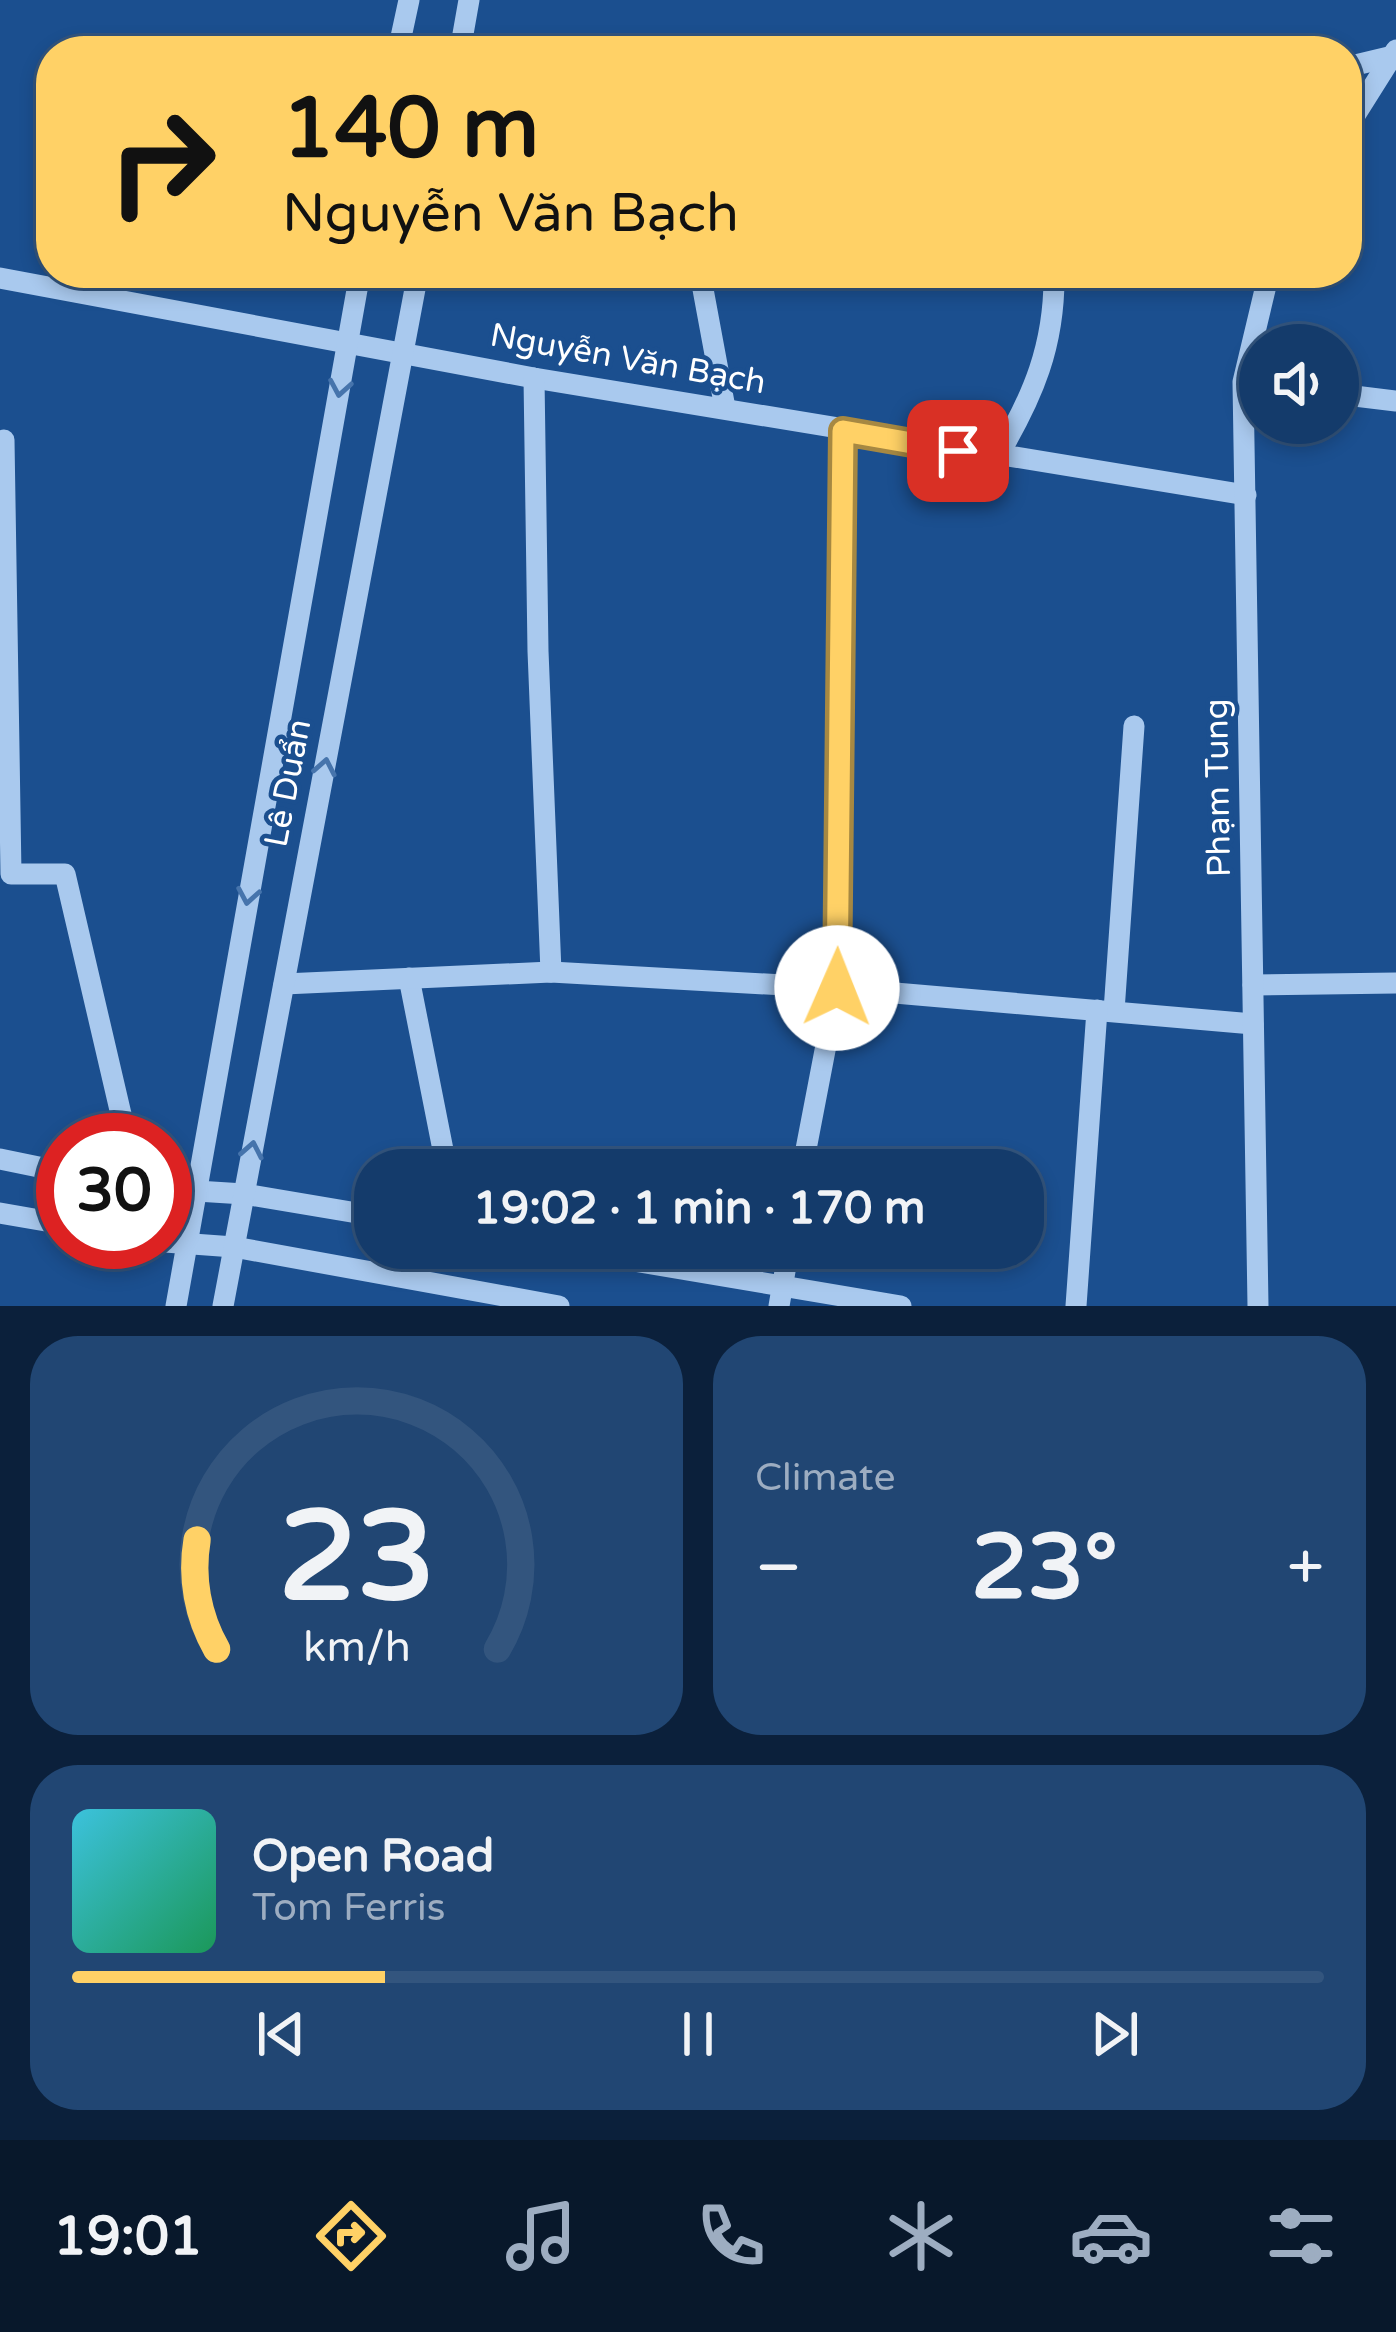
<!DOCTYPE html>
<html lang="en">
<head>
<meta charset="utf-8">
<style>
	body { margin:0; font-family:"Varela Round",sans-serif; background:#214673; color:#f1f3f6; height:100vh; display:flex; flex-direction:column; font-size:45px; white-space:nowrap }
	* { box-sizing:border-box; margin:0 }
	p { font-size:39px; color:#9dadc1 }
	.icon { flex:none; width:66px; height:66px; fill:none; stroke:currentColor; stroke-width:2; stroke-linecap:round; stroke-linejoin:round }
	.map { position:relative; height:1306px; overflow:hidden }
	.details { display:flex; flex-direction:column; gap:30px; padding:30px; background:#0b203b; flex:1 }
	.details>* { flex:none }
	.banner { position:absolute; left:36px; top:36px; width:1326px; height:252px; border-radius:48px; box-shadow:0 6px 18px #0003,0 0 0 3px #33557e; background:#ffd166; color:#111; overflow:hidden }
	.controls { position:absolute; left:1239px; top:324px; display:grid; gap:24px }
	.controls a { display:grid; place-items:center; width:120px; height:120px; border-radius:50%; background:#143b6b; box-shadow:0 6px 18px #0003,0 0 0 3px #33557e; font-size:60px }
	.speed { position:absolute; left:36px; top:1113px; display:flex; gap:24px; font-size:60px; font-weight:700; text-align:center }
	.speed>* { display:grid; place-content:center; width:156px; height:156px; border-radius:50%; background:#143b6b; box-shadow:0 6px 18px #0003,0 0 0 3px #33557e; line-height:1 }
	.speed .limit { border:18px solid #d22; background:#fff; color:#111 }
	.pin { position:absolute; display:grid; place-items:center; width:102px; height:102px; color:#fff; margin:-51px; border-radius:24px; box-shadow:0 6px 18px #0006 }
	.me { position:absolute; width:132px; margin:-66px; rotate:1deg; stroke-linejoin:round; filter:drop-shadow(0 0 9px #0008) }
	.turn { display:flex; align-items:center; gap:42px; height:252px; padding:0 48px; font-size:54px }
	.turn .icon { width:156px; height:156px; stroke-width:2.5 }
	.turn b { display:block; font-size:84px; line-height:102px }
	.big { font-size:90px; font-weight:800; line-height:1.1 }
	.details .tile { flex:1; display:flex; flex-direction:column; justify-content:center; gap:18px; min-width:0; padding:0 42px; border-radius:48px; background:#214673 }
	.details .dial { align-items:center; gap:0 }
	.dial svg { height:312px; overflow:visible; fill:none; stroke:#33557e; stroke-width:7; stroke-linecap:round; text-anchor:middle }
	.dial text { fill:#f1f3f6; stroke:none }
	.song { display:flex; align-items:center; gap:36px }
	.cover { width:144px; height:144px; border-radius:18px; background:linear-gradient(135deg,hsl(190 70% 55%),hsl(150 70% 35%)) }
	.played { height:12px; border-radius:6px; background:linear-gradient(90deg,#ffd166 25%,#33557e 25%) }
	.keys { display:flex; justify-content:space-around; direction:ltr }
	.heat { display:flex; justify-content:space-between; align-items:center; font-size:66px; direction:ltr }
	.details .tiles { flex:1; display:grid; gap:30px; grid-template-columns:1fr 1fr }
	.tile:last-child { grid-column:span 2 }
	.trip { position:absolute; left:354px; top:1149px; width:690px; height:120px; border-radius:48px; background:#143b6b; box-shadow:0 6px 18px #0003,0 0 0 3px #33557e; font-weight:800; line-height:120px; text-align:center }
	.dock { display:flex; height:192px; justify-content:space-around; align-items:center; background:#08182b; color:#9dadc1 }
	.dock .icon { width:84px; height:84px }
	.dock .on { color:#ffd166 }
	.dock b { font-size:54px; color:#f1f3f6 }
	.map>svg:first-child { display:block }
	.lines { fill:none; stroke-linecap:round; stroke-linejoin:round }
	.minor { stroke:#a9c9ee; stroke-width:21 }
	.oneway { stroke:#4674ac }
	.route-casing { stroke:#a68842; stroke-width:30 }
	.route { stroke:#ffd166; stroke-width:21 }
	.labels { text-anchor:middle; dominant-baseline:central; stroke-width:9; stroke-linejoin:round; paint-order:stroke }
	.street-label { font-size:33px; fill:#fff; stroke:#1b4f8f }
</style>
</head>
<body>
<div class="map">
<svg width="1396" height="1306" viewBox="0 0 1396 1306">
	<rect width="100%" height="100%" fill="#1b4f8f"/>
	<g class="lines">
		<g class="minor">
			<path d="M398 51 409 0"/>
			<path d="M460 51 469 0"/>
			<path d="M1347 67 1393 56"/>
			<path d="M1347 128 1396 50"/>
			<path d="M700 273 725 408"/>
			<path d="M0 278 534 378 1246 495"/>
			<path d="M534 378 538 651 551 972"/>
			<path d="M1338 394 1396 401"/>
			<path d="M4 440 11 874H65L127 1140"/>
			<path d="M997 457C1033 397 1055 345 1054 273"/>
			<path d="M409 978 447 1170"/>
			<path d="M284 984 551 972 837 988 1253 1024"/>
			<path d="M1253 985 1396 983"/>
			<path d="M1114 1011 1134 726"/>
			<path d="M0 1159 63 1172"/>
			<path d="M802 1170 837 988 843 431"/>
			<path d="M165 1189 244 1194 375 1216"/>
			<path d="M0 1213 63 1224"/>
			<path d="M165 1242 234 1247 559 1306"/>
			<path d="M557 1248 901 1306"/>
			<path d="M176 1306 360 273"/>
			<path d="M223 1306 418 273"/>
			<path d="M779 1306 789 1248"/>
			<path d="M1076 1306 1097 1010"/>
			<path d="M1258 1306 1243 382 1269 273"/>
		</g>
	</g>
	<defs><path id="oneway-chevron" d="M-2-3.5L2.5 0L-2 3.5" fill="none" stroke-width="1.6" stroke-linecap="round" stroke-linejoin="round" transform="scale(3)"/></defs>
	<g class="oneway">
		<use href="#oneway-chevron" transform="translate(340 388) rotate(100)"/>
		<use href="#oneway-chevron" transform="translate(325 767) rotate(-79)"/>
		<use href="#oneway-chevron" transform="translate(248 896) rotate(100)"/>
		<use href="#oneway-chevron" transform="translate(252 1150) rotate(-79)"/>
	</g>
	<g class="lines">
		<defs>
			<path id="route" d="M837 988 843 431 958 451"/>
		</defs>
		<use href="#route" class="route-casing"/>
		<use href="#route" class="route"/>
	</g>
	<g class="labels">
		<g class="street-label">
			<text transform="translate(628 359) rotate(10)">Nguyễn Văn Bạch</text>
			<text transform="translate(288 783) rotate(-79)">Lê Duẩn</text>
			<text transform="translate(1218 788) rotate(-91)">Phạm Tung</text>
		</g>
	</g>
</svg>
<div class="controls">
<a><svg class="icon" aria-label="sound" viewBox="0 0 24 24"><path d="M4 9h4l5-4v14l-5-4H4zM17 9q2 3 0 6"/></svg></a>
</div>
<div class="speed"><div class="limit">30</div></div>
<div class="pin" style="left:958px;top:451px;background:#d93025"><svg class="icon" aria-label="arrive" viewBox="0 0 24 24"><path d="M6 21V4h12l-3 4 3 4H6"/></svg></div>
<svg class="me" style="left:837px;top:988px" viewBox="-20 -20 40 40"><circle r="19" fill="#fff"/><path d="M0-13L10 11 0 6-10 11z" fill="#ffd166"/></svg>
<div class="trip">19:02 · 1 min · 170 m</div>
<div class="banner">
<div class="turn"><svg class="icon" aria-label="right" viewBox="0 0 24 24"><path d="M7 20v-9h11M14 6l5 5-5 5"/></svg><div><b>140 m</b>Nguyễn Văn Bạch</div></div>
</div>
</div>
<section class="details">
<div class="tiles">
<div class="tile dial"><svg viewBox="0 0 100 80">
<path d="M14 69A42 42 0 1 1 86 69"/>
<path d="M14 69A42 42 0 0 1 9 41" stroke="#ffd166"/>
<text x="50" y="56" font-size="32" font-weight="700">23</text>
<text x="50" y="72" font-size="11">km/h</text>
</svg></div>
<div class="tile"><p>Climate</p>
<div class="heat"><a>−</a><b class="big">23°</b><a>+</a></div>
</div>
<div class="tile">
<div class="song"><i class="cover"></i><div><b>Open Road</b><p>Tom Ferris</p></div></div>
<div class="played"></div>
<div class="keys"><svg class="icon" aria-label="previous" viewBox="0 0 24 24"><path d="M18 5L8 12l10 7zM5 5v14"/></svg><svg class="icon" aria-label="pause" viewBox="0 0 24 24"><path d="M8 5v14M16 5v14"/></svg><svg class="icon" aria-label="next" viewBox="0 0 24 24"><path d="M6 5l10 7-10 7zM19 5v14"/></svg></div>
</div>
</div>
</section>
<nav class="dock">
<b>19:01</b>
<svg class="icon on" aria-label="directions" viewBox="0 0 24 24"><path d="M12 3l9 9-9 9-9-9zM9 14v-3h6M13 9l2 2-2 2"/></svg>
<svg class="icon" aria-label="music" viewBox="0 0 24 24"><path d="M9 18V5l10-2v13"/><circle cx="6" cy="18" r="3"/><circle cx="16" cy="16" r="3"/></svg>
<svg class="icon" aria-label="phone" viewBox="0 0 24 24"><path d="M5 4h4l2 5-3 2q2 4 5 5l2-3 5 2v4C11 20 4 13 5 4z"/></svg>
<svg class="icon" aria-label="climate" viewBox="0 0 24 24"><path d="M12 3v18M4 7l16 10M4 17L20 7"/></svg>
<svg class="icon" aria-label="car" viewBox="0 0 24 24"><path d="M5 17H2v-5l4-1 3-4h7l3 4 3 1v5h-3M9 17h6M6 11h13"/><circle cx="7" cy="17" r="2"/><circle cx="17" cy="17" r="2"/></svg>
<svg class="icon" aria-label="filters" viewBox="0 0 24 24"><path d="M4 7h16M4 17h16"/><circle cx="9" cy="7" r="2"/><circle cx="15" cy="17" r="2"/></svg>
</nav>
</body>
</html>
